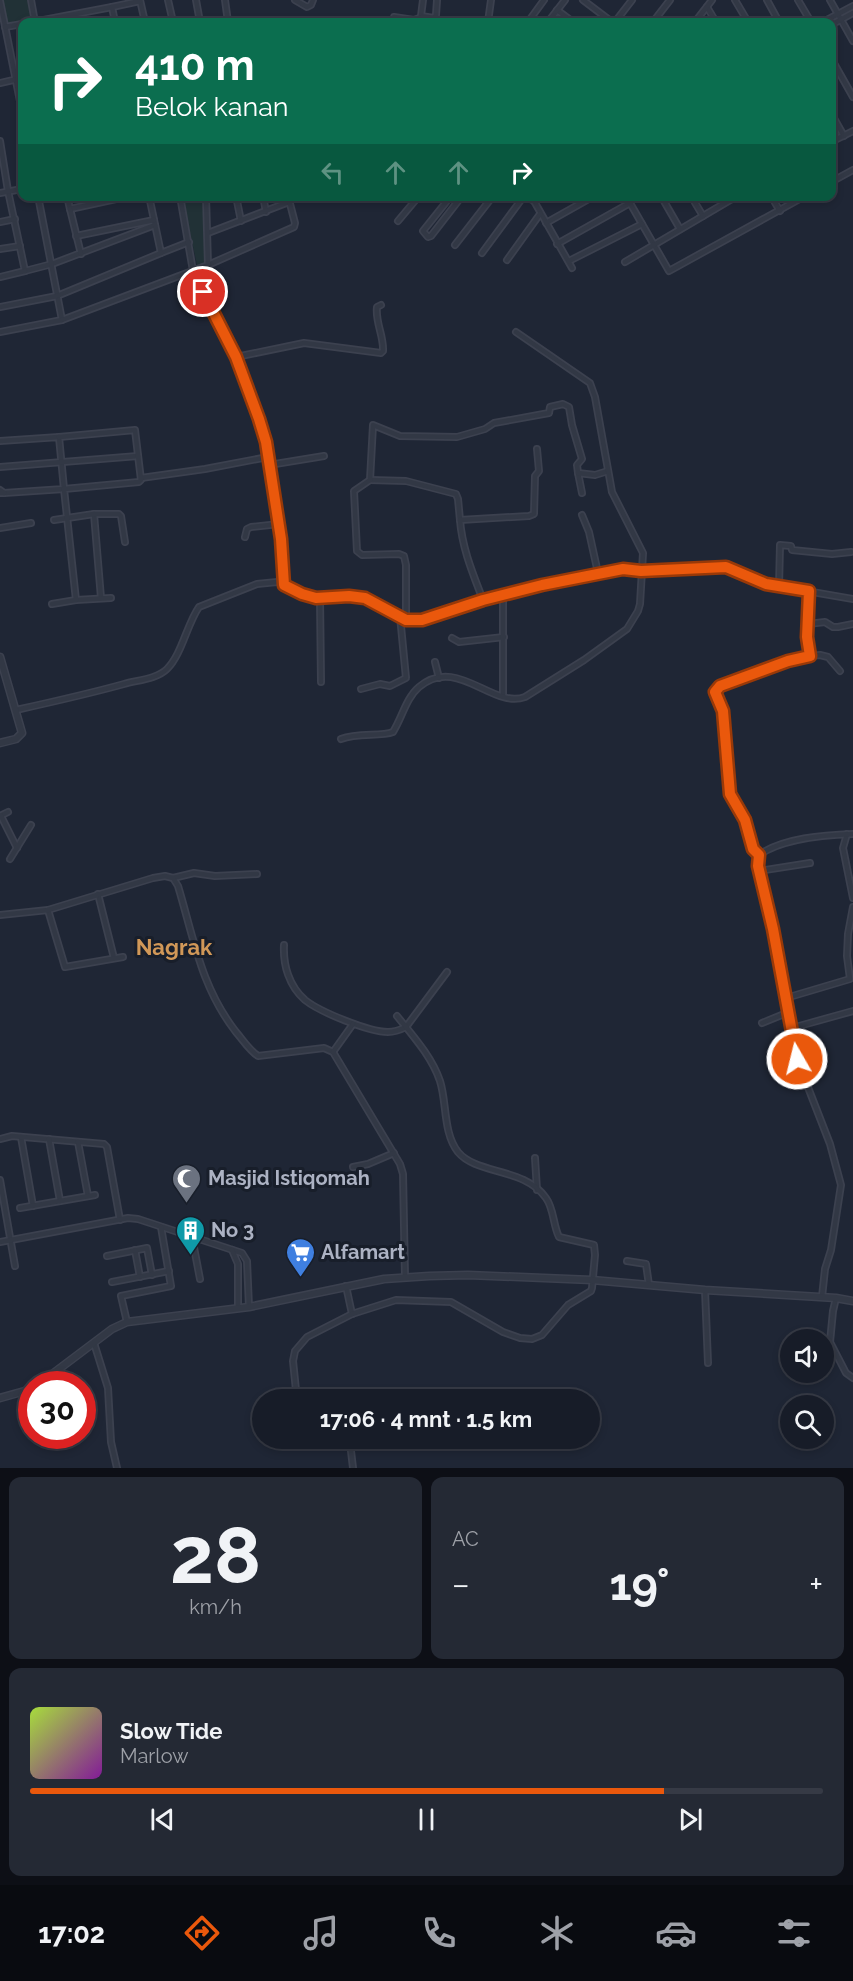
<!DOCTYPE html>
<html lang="id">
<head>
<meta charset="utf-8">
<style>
	body { margin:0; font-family:Raleway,sans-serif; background:#242934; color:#f1f3f6; height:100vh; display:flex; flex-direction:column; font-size:22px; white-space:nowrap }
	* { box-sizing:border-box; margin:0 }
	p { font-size:20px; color:#9ea1a8 }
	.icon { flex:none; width:33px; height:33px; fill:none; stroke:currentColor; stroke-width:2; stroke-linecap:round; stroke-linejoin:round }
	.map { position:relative; height:1468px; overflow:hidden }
	.drawer { display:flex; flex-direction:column; gap:9px; padding:9px; background:#0d0f16; flex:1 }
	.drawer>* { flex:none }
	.banner { position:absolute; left:18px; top:18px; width:818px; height:183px; border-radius:12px; box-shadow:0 3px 9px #0003,0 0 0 2px #363a45; background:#0b6e4f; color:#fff; overflow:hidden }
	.controls { position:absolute; left:780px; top:1329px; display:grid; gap:12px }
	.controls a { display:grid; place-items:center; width:54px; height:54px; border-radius:50%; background:#171c28; box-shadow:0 3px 9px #0003,0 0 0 2px #363a45; font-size:30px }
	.speed { position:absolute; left:18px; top:1371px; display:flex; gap:12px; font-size:30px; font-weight:700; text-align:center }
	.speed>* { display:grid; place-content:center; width:78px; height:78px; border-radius:50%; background:#171c28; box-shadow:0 3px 9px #0003,0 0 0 2px #363a45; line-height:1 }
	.speed .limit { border:9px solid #d22; background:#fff; color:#111 }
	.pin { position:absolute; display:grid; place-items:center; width:51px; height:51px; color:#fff; margin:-26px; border:3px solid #fff; border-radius:50%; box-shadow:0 2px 6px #0007 }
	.me { position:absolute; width:66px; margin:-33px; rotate:352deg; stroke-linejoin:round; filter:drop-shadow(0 0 4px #0008) }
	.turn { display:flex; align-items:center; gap:21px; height:126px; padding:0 18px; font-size:27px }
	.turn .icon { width:78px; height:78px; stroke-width:2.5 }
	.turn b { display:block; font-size:42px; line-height:51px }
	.lanes { display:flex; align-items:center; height:57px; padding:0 18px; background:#0003; justify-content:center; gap:30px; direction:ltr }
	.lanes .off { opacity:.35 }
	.big { font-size:45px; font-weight:700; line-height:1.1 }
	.drawer .tile { flex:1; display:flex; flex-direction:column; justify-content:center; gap:9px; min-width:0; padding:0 21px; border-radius:12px; background:#242934 }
	.drawer .dial { align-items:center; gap:0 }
	.dial b { font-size:78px; line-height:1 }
	.song { display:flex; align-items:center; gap:18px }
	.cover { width:72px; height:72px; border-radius:9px; background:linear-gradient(135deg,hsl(80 70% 55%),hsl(290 70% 35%)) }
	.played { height:6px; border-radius:3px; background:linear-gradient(90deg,#ea580c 80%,#363a45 80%) }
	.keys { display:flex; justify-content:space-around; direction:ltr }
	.heat { display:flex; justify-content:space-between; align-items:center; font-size:33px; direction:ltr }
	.drawer .tiles { flex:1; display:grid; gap:9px; grid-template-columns:1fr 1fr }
	.tile:last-child { grid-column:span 2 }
	.trip { position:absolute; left:252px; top:1389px; width:348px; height:60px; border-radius:30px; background:#171c28; box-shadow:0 3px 9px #0003,0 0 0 2px #363a45; font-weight:700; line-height:60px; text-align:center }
	.tabs { display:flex; height:96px; justify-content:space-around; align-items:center; background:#090b10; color:#9ea1a8 }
	.tabs .icon { width:42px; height:42px }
	.tabs .current { color:#ea580c }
	.tabs b { font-size:27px; color:#f1f3f6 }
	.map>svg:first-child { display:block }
	.green { fill:#213136 }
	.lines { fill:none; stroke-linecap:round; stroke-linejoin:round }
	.minor-casing { stroke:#3c414f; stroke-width:8 }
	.tertiary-casing { stroke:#3c414f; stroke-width:9 }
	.minor { stroke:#323845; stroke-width:4.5 }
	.tertiary { stroke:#323845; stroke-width:6 }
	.route-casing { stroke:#983908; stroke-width:15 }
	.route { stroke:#ea580c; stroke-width:10 }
	.labels { text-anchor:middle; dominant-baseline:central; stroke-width:6; stroke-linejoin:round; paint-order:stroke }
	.poi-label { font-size:20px; font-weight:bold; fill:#acb2c3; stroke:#181e2a; text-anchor:start }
	.quarter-label { font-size:22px; font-weight:bold; fill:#d19858; stroke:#181e2a }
</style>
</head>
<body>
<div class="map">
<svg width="853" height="1468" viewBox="0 0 853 1468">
	<rect width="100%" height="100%" fill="#1f2635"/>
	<g class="green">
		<path d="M0 0H30L33 21 6 27Z"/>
		<path d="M182 197H205L208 265 198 269Z"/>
	</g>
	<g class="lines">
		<defs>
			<g id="minor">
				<path d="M31 0 35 22"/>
				<path d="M140 0 145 22"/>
				<path d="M168 0 173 22"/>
				<path d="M196 0 200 22"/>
				<path d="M225 0 228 22"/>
				<path d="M295 0 307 7 311 5 313 0"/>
				<path d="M423 0 421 16 434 18 436 15 437 0"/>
				<path d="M583 0 612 22"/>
				<path d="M735 0 748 22"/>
				<path d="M767 0 779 22"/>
				<path d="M798 0 811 22"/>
				<path d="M830 0 853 41"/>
				<path d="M0 1 22 111"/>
				<path d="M707 7 716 22"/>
				<path d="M557 10 573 22"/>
				<path d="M394 17 414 20 422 17"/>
				<path d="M33 22 112 7"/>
				<path d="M115 22 112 7 140 1"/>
				<path d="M488 22 491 0"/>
				<path d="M528 22 544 0"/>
				<path d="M548 22 565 0"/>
				<path d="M615 22 632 0"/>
				<path d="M653 22 670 0"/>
				<path d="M695 22 712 0"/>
				<path d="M823 22 853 6"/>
				<path d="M831 25 853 13"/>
				<path d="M5 27 22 24"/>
				<path d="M831 58 853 97"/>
				<path d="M0 83 22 78"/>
				<path d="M831 113 844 136"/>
				<path d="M0 141 8 191 25 271 52 264 155 225"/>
				<path d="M831 142 853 131"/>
				<path d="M831 182 853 170"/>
				<path d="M0 193 22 189"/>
				<path d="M38 196 62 320"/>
				<path d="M67 196 70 209 130 196"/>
				<path d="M149 196 161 253 189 242"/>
				<path d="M180 196 193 271 236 357 259 419 266 442 281 539 284 585"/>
				<path d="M236 196 241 221"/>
				<path d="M263 196 266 212"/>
				<path d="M451 196 423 231 428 237 431 236 462 196"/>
				<path d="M524 196 534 201 572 268"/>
				<path d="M626 196 669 271 805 196"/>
				<path d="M661 196 680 229"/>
				<path d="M691 196 703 216"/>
				<path d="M771 196 780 211"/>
				<path d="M534 201 543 196"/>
				<path d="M70 209 81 254"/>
				<path d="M398 221 419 196"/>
				<path d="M0 222 15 219"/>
				<path d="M546 223 594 196"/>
				<path d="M208 233 289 202"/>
				<path d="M76 236 154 220"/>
				<path d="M557 244 630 203"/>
				<path d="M455 245 493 196"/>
				<path d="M0 249 20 246"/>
				<path d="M482 253 524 196"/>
				<path d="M507 260 540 214"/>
				<path d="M569 261 642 224"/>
				<path d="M625 262 737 196"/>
				<path d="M208 265 294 227 295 223 288 196"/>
				<path d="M0 277 25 271"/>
				<path d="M0 307 57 296 161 253"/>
				<path d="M0 332 62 320 208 265 206 196"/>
				<path d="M236 357 304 343 381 353 383 351C384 336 375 322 377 307L381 305"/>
				<path d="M0 441 59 437 64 489 4 493"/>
				<path d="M269 465 324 456"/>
				<path d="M0 467 138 456"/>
				<path d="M578 473 582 493"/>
				<path d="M141 478 205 469 268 457"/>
				<path d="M370 480 406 481 456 494 458 499 460 520"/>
				<path d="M0 490 4 493H0"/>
				<path d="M94 514 101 598"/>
				<path d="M582 515 589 532 598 573"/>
				<path d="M54 520 94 514H119L121 516 125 542"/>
				<path d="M0 528 31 523"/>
				<path d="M245 537 247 529 251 527 279 524"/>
				<path d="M779 587 780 545 791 546 792 550 832 554 851 552"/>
				<path d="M809 591 807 637 810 656"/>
				<path d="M320 598 321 682"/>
				<path d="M76 600 111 598"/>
				<path d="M483 600C473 574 462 548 460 520L529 516 534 514 535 476 539 471 537 449"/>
				<path d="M52 604 76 600 64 489 139 482 141 480 135 430 59 437"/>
				<path d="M406 619V565L404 556 399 554 362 555 357 551 354 491 370 480 373 425 400 436 457 437 485 429 494 423 549 413 550 407 563 404 569 407 572 425 582 459 577 465 578 473 595 475 608 471"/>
				<path d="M808 624 825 622 833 627H838L853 624"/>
				<path d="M452 638 459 642 504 637"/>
				<path d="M435 662 439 678"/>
				<path d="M361 689 380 684 390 686 406 678 400 616"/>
				<path d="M503 696V595"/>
				<path d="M16 710C52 702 88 694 124 684 138 680 157 679 167 669 182 654 187 624 199 607L257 584 277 582 301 594 316 598 349 596 365 599 406 619 422 620 483 600 542 585 623 569 641 571 726 567 766 584 853 599"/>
				<path d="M341 739C358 732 380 737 393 732 402 718 406 698 419 687 457 655 492 709 525 697L584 660 627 629 638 611 640 604 643 553 612 492 595 397 590 383 516 332"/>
				<path d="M0 816 8 812"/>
				<path d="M1 816 17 848"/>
				<path d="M847 834 843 848 853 898"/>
				<path d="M759 855C783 838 824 835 853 834"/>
				<path d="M10 859 31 825"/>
				<path d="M759 871 810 863"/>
				<path d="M173 878 194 873 215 876 257 874"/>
				<path d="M98 894 114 958"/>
				<path d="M48 910 65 967 123 957"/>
				<path d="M0 915 48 910 153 878 165 876 173 878 178 886C194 939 201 987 236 1032 243 1040 249 1050 258 1056L324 1048 333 1052 400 1164 403 1174 405 1277"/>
				<path d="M284 945C283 965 289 986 305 1000 320 1012 369 1032 388 1032 395 1032 400 1030 406 1027L447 972"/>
				<path d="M786 998 850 979 847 956 848 934 853 907"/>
				<path d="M762 1023 789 1012"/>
				<path d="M792 1028 853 1011"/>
				<path d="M333 1052 353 1024"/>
				<path d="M21 1137 33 1206"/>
				<path d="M0 1139 12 1136 104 1144 107 1147 120 1220"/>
				<path d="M49 1139 60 1201"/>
				<path d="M78 1142 88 1196"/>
				<path d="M535 1158 537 1190"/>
				<path d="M353 1167 368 1164 394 1153"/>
				<path d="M0 1180 15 1266"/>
				<path d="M20 1208 95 1195"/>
				<path d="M192 1237 200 1279"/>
				<path d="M0 1242 128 1218 138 1219 242 1253 247 1261 249 1307"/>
				<path d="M135 1250 140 1277"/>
				<path d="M232 1250 238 1264V1308"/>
				<path d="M107 1256 147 1248 152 1275"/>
				<path d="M627 1261 646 1264 649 1285"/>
				<path d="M112 1282 169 1271"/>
				<path d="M346 1286 352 1314"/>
				<path d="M705 1290 708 1363"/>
				<path d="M822 1297 825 1269 831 1250 841 1185 830 1144 797 1059 773 929 758 866 759 855 753 849 745 820 730 794 723 711 715 692 720 686 762 672 788 661 810 656 820 655 828 657 840 671"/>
				<path d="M127 1322 121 1296 171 1286 161 1227"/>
				<path d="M824 1342H830L833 1311 836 1298"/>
				<path d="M830 1342 846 1373 853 1378"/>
				<path d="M94 1343 108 1388 111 1442 117 1468"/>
				<path d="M297 1400 293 1361 295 1351 307 1337 352 1314 396 1300 451 1302 503 1332 520 1338 532 1339 542 1335 568 1305 591 1291 592 1288 595 1255 594 1245 559 1237C553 1225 554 1209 546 1198 524 1167 477 1175 458 1152 443 1133 447 1103 440 1081 432 1057 413 1036 397 1016"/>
				<path d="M353 1438 351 1451 353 1468"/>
			</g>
			<g id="tertiary">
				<path d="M0 657 22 733 16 739 0 743"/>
				<path d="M39 1384 112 1329 127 1322 249 1307 384 1279 429 1276 468 1275 592 1280 705 1290 836 1298 853 1301"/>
				<path d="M0 1398 32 1389"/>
			</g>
		</defs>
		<use href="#minor" class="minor-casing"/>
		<use href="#tertiary" class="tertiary-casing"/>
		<use href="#minor" class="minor"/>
		<use href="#tertiary" class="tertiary"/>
	</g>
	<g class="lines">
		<defs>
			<path id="route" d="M203 292 236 357 259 419 266 442 281 539 284 585 302 594 316 598 349 596 365 598 406 620H422L483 600 542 585 623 569 641 571 726 567 766 584 809 591 807 637 810 656 788 661 720 686 715 692 723 711 730 794 745 820 753 849 759 855 758 866 773 929 797 1059"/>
		</defs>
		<use href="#route" class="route-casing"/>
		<use href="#route" class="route"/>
	</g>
	<defs>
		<symbol id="mosque-pin" viewBox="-11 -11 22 30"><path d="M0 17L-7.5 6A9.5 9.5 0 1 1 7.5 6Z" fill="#6b7280" stroke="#181e2a"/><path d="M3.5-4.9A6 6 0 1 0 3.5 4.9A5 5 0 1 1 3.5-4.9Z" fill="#fff"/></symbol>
		<symbol id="building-pin" viewBox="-11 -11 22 30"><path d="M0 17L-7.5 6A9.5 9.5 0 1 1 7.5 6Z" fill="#0f9aa8" stroke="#181e2a"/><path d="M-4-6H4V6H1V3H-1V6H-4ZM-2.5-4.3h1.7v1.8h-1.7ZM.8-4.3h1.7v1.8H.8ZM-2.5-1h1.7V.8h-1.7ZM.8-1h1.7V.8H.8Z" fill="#fff"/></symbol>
		<symbol id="supermarket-pin" viewBox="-11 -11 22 30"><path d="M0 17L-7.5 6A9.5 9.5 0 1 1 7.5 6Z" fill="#3f7fe0" stroke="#181e2a"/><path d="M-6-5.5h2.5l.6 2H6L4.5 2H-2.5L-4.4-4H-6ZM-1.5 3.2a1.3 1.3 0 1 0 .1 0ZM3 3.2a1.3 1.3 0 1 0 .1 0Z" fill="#fff"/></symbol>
	</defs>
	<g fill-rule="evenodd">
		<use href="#mosque-pin" x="170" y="1162" width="33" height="45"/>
		<use href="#building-pin" x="174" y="1214" width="33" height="45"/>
		<use href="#supermarket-pin" x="284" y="1236" width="33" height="45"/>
	</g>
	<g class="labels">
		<g class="poi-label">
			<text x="208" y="1178">Masjid Istiqomah</text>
			<text x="211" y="1230">No 3</text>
			<text x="321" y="1252">Alfamart</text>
		</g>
		<g class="quarter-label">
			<text x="174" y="947">Nagrak</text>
		</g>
	</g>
</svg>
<div class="controls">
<a><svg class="icon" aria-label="sound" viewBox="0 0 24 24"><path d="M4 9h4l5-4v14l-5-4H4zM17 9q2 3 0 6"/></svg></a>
<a><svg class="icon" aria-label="search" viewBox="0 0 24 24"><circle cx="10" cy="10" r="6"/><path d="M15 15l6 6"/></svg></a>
</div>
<div class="speed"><div class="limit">30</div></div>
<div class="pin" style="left:203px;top:292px;background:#d93025"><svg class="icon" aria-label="arrive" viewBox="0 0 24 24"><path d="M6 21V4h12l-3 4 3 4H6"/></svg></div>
<svg class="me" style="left:797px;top:1059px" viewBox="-20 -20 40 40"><circle r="17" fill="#ea580c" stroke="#fff" stroke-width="3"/><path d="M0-11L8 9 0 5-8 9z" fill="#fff"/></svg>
<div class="trip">17:06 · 4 mnt · 1.5 km</div>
<div class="banner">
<div class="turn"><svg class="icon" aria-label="right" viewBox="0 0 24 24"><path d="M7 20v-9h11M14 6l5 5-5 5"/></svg><div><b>410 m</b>Belok kanan</div></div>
<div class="lanes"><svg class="icon off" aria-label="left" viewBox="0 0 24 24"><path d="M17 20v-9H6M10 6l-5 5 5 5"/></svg><svg class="icon off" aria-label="ahead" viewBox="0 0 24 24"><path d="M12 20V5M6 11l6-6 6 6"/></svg><svg class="icon off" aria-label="ahead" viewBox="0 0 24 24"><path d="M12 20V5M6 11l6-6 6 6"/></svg><svg class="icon" aria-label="right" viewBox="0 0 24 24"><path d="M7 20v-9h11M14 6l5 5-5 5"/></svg></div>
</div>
</div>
<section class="drawer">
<div class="tiles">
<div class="tile dial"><b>28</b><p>km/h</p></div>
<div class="tile"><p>AC</p>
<div class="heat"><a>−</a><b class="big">19°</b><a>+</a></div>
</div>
<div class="tile">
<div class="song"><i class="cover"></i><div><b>Slow Tide</b><p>Marlow</p></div></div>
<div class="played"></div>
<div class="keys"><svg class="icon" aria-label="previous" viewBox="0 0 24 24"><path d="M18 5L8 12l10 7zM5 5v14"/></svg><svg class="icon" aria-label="pause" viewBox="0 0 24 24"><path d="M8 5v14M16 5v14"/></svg><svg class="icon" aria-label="next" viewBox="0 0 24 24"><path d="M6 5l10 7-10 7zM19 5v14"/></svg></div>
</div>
</div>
</section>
<nav class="tabs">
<b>17:02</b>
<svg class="icon current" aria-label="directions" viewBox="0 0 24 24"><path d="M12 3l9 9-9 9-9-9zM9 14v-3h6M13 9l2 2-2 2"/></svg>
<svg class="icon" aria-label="music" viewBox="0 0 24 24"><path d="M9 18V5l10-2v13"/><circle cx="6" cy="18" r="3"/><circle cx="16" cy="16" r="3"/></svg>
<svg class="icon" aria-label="phone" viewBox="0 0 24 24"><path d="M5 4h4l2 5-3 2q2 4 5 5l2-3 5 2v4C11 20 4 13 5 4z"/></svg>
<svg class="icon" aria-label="climate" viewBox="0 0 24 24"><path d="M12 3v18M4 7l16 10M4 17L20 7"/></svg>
<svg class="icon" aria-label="car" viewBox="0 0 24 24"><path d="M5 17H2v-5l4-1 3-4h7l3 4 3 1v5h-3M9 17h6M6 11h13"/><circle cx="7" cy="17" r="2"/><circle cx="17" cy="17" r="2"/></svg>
<svg class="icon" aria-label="filters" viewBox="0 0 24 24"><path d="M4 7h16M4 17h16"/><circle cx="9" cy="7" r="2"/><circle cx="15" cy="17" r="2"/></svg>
</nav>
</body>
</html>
